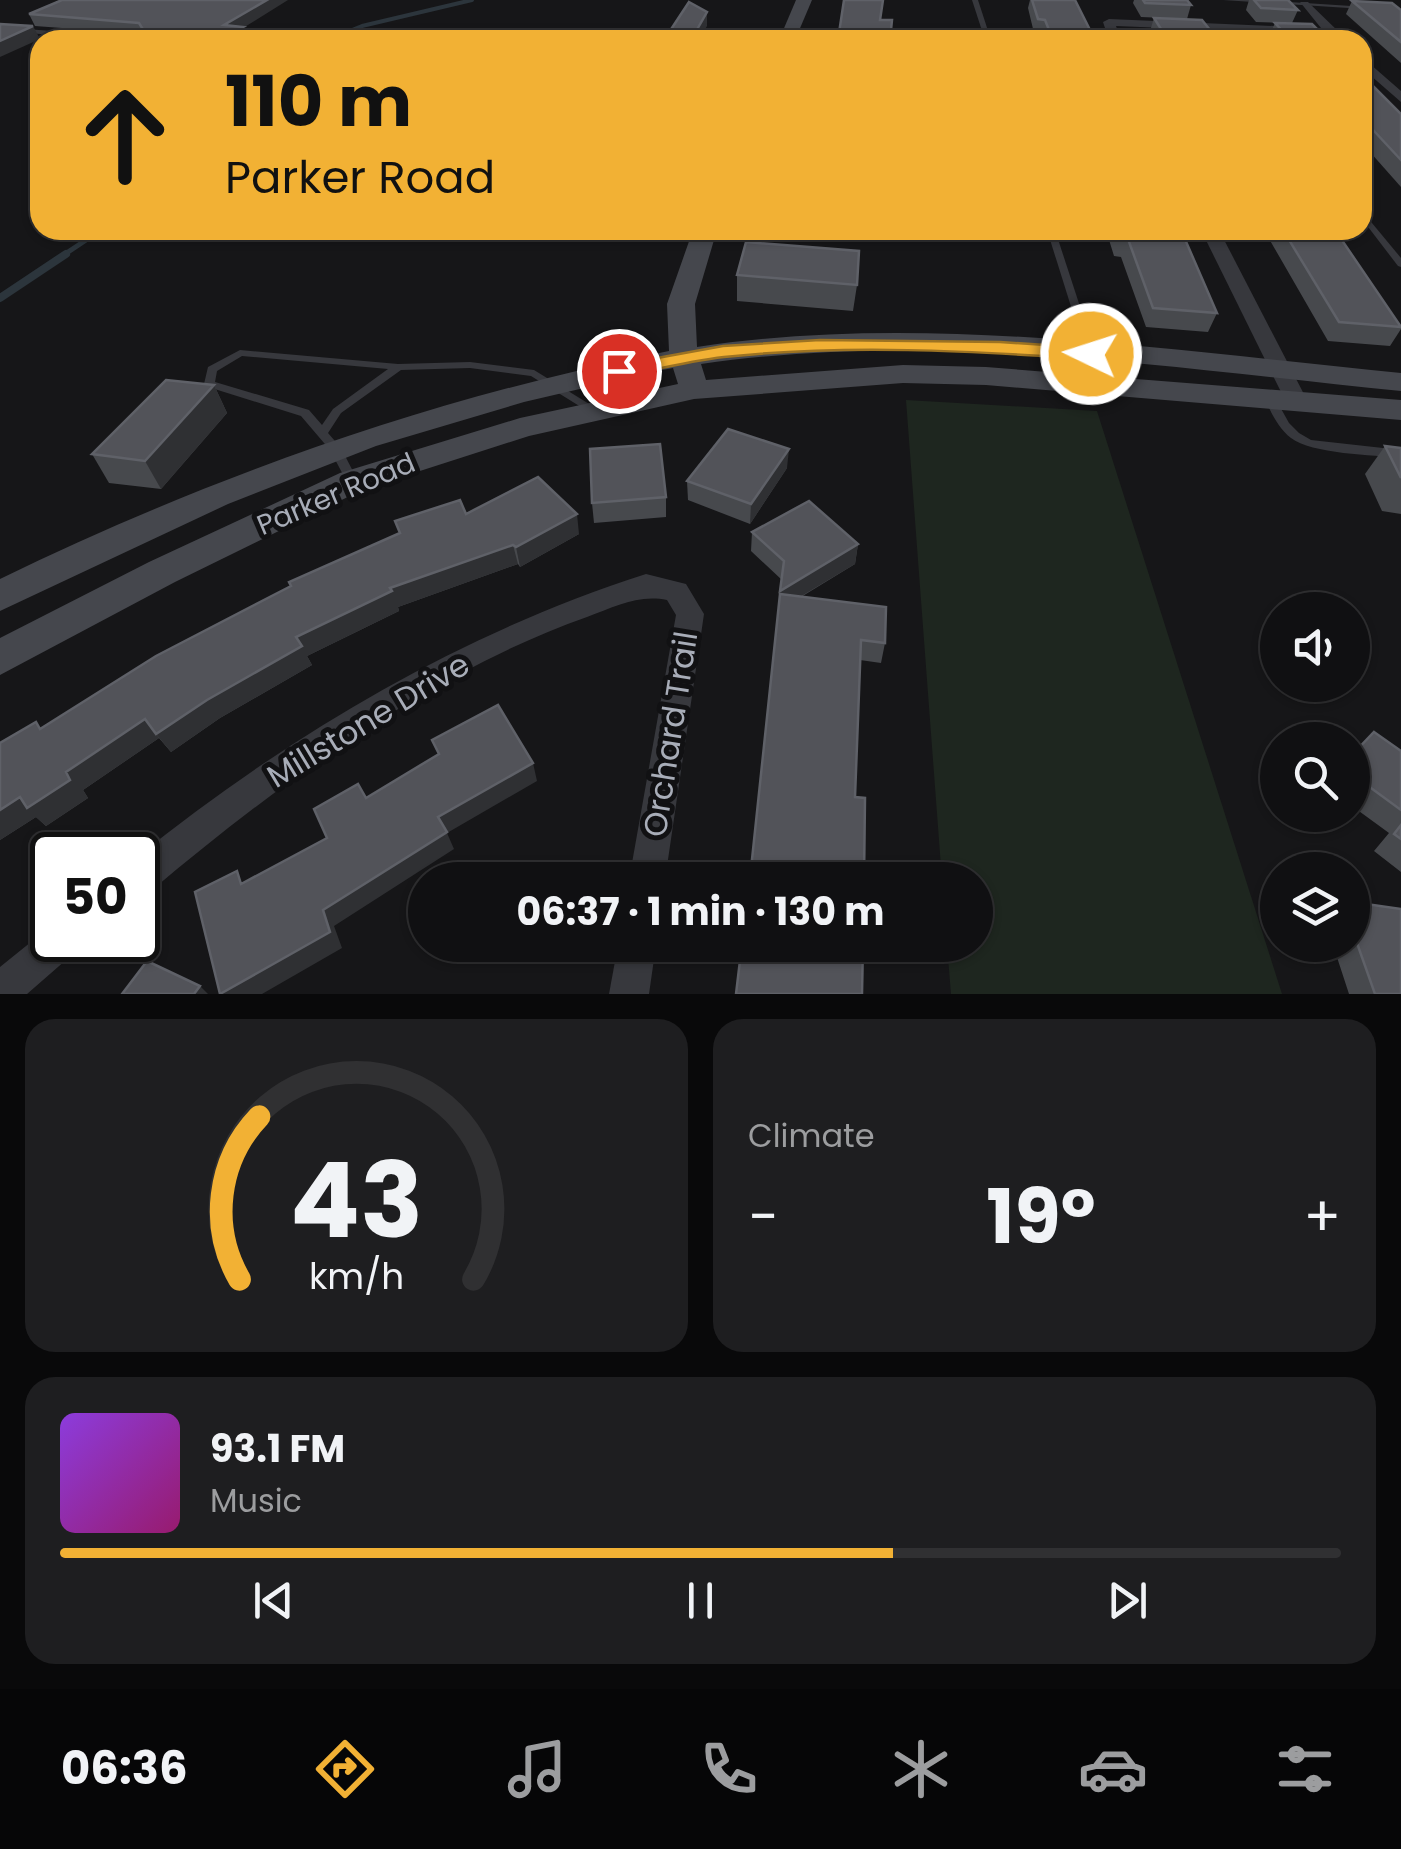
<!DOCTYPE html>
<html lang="en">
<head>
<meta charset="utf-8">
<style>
	body { margin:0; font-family:Poppins,sans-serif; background:#1e1e20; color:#f1f3f6; height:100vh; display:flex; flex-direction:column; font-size:38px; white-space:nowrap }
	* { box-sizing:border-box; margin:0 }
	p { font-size:32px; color:#9c9d9f }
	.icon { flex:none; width:55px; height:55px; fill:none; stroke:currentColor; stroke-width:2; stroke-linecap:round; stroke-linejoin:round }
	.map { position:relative; height:994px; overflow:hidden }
	.details { display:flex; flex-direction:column; gap:25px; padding:25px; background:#09090a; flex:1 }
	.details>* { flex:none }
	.hud { position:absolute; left:30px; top:30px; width:1342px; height:210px; border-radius:30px; box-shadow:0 2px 8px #0004,0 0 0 2px #303032; background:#f2b134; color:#111; overflow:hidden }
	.controls { position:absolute; left:1260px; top:592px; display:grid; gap:20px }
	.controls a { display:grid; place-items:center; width:110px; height:110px; border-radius:50%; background:#101012; box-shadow:0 2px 8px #0004,0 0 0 2px #303032; font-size:50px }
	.speed { position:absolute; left:30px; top:832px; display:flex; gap:20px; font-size:50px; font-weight:700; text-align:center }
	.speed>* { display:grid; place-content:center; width:130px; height:130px; border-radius:50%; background:#101012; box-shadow:0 2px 8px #0004,0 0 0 2px #303032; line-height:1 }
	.speed .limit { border:5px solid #111; border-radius:15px; background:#fff; color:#111 }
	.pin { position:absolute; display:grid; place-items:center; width:85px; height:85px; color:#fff; margin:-42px; border:5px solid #fff; border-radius:50%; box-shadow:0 2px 10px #0007 }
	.me { position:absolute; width:110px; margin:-55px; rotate:274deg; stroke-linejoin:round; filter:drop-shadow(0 0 8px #0008) }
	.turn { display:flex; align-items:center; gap:35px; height:210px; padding:0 30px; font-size:45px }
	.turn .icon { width:130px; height:130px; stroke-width:2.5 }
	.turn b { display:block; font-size:70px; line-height:85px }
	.big { font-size:75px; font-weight:700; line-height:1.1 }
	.details .widget { flex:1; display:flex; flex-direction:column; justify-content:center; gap:15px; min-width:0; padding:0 35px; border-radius:30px; background:#1e1e20 }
	.details .dial { align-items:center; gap:0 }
	.dial svg { height:260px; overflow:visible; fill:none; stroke:#303032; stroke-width:7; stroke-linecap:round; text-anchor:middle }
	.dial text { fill:#f1f3f6; stroke:none }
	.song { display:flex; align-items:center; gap:30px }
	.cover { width:120px; height:120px; border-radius:15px; background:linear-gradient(135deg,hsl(270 70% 55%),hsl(320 70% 35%)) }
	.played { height:10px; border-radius:5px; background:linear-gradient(90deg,#f2b134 65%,#303032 65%) }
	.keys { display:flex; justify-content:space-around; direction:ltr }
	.heat { display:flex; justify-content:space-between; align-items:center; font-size:55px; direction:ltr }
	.details .tiles { flex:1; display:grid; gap:25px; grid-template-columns:1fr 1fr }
	.widget:last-child { grid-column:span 2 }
	.trip { position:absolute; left:408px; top:862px; width:585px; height:100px; border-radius:50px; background:#101012; box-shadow:0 2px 8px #0004,0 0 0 2px #303032; font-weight:700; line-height:100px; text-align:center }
	.tabs { display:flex; height:160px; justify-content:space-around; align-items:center; background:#060607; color:#9c9d9f }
	.tabs .icon { width:70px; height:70px }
	.tabs .on { color:#f2b134 }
	.tabs b { font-size:45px; color:#f1f3f6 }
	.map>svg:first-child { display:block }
	.green { fill:#1e261f }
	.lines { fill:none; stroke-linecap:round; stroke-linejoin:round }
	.stream-far2 { stroke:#2c353c; stroke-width:4 }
	.stream-far1 { stroke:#2c353c; stroke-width:5 }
	.stream { stroke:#2c353c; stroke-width:8 }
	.lane { fill:#37383d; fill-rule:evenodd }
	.street { fill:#37383d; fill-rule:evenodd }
	.secondary { fill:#45474d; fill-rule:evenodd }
	.wall { fill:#47494d }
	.shaded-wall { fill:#2f3033 }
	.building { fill:#525359; stroke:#5f6168; stroke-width:2.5 }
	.route { fill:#f2b134; stroke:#9d7322; stroke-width:2.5 }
	.labels { text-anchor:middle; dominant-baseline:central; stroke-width:10; stroke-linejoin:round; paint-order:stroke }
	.street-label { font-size:28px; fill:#a8adb8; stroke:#111113 }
	.near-street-label { font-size:32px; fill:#a8adb8; stroke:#111113 }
</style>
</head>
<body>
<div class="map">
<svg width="1401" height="994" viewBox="0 0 1401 994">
	<rect width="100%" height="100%" fill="#161618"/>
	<path class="green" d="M906 400 1097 411 1282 994H951L947 945H975V880H942Z"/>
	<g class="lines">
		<path class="stream-far2" d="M327 40 362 26 472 0"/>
		<path class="stream-far1" d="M62 256 101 230"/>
		<path class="stream" d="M0 298 66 254"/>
		<g class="lane">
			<path d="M972 0H978L991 40H985Z"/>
			<path d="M1223 0H1258L1367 7 1364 9Z"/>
			<path d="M1217 25H1221L1233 40H1227Z"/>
			<path d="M0 27 143 38 146 40H120L0 31Z"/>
			<path d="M1362 211 1401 258V267L1398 266 1362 219Z"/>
			<path d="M1047 230H1055L1105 383 1104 385 1100 386 1095 383Z"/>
			<path d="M240 350 398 364 470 362 534 370 599 410 597 412H589L531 376 470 368 401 370 341 413 328 433 341 448 358 481 352 485 348 484 330 450 301 416 205 386 204 384 208 367ZM242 356 388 369 333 409 322 425 309 410 215 382 217 371Z"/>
			<path d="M1270 395 1274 396 1289 423 1299 433 1311 440 1401 450V458C1374 455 1311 454 1291 438 1278 428 1271 412 1264 398Z"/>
		</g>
		<g class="street">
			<path d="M1300 2H1308L1341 34V40L1329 35 1116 26 1121 40H1109L1103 22 1109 19 1321 28Z"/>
			<path d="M1362 57 1401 91V102L1362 68Z"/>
			<path d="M1201 230H1219L1307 400 1304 405H1288L1285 400Z"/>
			<path d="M646 574 686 584 704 614 665 880H629L676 615 667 600C638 594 614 607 587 617 429 673 279 783 151 891L138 896V856C291 734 459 634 646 574Z"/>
			<path d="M52 925V940H80L74 953 27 994H0V967Z"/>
			<path d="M618 945H656L649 994H609Z"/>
		</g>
		<g class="secondary">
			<path d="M796 0H812L795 40H779Z"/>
			<path d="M693 230H717L695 304 697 347C922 312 1175 351 1401 373V391C1171 368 932 330 701 364L706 380 903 365 986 367 1401 400V420L986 385 903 383 694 399 529 436 364 489 175 582 0 675V638L149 562 340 473 520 418 678 384 673 368 657 371 524 402 376 446 228 504 0 611V579C214 475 435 397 669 351L667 304Z"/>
		</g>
	</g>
	<g class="wall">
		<path d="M844 0 880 20 890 40H838Z"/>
		<path d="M1030 0H1075L1095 40H1044L1042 33H1034L1028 8Z"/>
		<path d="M1134 0H1187L1191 5 1187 19 1141 17 1133 3Z"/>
		<path d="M1249 0H1288L1298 10 1292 23 1256 22 1246 10Z"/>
		<path d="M1352 1 1401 10V63L1346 14Z"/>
		<path d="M29 14 243 28 247 39 244 40H117L129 33 35 26Z"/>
		<path d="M1154 18 1218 40H1155L1150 31Z"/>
		<path d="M1275 23 1328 40H1273L1269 36Z"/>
		<path d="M1362 75 1401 114V187L1362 143Z"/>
		<path d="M1106 230H1181L1217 313 1208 332 1146 327 1121 257 1114 256Z"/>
		<path d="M1264 230H1338L1337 232 1401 326V329L1390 346 1328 341Z"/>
		<path d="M737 275 857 285 853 311 737 301Z"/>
		<path d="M214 385 227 413 161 489 109 483 92 454Z"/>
		<path d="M1385 446 1401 448V514L1382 511 1365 474Z"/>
		<path d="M787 468 750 524 688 500 687 481Z"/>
		<path d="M666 497V517L594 523 592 503Z"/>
		<path d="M466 514 579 534 520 567 518 564 398 607 399 611 307 656 312 665 220 718 171 752 159 738 83 790 88 798 46 826 36 817 0 840V743L42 728Z"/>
		<path d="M752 532 858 544 855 564 801 597 885 643 881 663 860 660 855 797 864 880H750L782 580 751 551Z"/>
		<path d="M1401 751V872L1374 851 1389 833 1352 806V755Z"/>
		<path d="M1352 902 1401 994H1349L1333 945H1352Z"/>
	</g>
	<g class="shaded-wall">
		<path d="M267 0H288L243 28 247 39 244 40H218L224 25Z"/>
		<path d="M707 12V26L699 40H691Z"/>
		<path d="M33 26 40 39 0 57V41Z"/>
		<path d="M214 385 227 413 161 489 145 461Z"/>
		<path d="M789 449 787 468 750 524 751 504Z"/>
		<path d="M577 514 579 534 520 567 516 547Z"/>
		<path d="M858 544 855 564 778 610 780 591Z"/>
		<path d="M513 545 518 564 398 607 399 611 307 656 312 665 220 718 171 752 156 734 296 637 390 588Z"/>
		<path d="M145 719 159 738 83 790 88 798 46 826 36 817 0 840V810Z"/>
		<path d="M533 763 537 781 447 833 454 849 334 926 342 948 262 994H222L438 817Z"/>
		<path d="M200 986 208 994H194Z"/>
	</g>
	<g class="building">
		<path d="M62 0H267L224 25 243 27 218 40H117L132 32 144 31 139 23 29 14Z"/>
		<path d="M844 0H883L880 20H892L890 40H858L859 34 839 33Z"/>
		<path d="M1032 0H1075L1095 40H1053L1045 20 1038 19Z"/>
		<path d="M1143 0H1187L1191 5 1145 3Z"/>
		<path d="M1254 0H1288L1298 10 1261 8Z"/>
		<path d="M1352 1 1392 3 1401 10V42Z"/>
		<path d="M689 2 707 12 691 40H664Z"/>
		<path d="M1154 18 1202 20 1218 40H1168Z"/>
		<path d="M1275 23 1312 24 1328 40H1291Z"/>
		<path d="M0 24 33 26 0 41Z"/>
		<path d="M1362 75 1401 114V160L1362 118Z"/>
		<path d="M1118 230H1181L1217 313 1153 308 1128 239 1121 238Z"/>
		<path d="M1283 230H1335L1401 327 1339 322Z"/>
		<path d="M746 242 859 251 857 285 737 275Z"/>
		<path d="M166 380 214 385 145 461 92 454Z"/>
		<path d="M728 429 789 449 751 504 687 481Z"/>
		<path d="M660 444 666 497 592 503 590 449Z"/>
		<path d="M1385 446 1401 448V478Z"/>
		<path d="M538 477 577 514 516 547 513 545 390 588 392 591 296 637 302 646 207 700 156 734 145 719 66 772 70 780 27 808 20 797 0 810V743L36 722 40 729 156 656 291 586 289 582 400 533 395 521 460 500 466 514Z"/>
		<path d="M809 501 858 544 780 591 784 561 752 532Z"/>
		<path d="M780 594 886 607 885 643 861 640 855 797 865 798 864 880H770L771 872 751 869Z"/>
		<path d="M498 705 533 763 438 817 447 832 323 910 330 932 220 994 195 892 237 871 241 884 327 838 314 809 358 784 366 798 439 754 432 740Z"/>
		<path d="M1374 732 1401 751V810L1352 774V755Z"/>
		<path d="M1401 825V839L1394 834Z"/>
		<path d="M1352 902 1401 909V994H1375L1352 929Z"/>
		<path d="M764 945H863L862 994H736L741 952 763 955Z"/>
		<path d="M147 961 200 986 194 994H122Z"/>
	</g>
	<path class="route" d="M820 340 1000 342 1091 348 1101 354 1091 359C970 351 845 344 724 357 689 361 654 370 619 377L609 371 619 365 723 346Z"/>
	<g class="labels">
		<g class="street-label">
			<text transform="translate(336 494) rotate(-23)">Parker Road</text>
		</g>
		<g class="near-street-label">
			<text transform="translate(368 720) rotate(-31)">Millstone Drive</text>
			<text transform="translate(670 734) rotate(-81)">Orchard Trail</text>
		</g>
	</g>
</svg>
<div class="controls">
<a><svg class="icon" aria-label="sound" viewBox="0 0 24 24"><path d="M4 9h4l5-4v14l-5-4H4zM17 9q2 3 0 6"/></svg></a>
<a><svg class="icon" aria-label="search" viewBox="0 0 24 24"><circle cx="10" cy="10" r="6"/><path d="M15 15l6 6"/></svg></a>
<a><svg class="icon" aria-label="layers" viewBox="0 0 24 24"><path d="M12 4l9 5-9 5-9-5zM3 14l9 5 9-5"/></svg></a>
</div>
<div class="speed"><div class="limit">50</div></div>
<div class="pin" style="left:619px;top:371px;background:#d93025"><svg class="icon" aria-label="arrive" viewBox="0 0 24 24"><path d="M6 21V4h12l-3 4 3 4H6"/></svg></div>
<svg class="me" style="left:1091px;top:354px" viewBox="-20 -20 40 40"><circle r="17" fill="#f2b134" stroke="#fff" stroke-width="3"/><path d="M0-11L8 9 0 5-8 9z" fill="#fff"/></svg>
<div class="trip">06:37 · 1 min · 130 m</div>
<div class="hud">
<div class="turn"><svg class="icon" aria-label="ahead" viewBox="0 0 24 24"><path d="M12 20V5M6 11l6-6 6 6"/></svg><div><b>110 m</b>Parker Road</div></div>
</div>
</div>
<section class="details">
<div class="tiles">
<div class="widget dial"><svg viewBox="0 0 100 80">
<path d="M14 69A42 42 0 1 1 86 69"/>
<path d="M14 69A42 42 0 0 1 20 19" stroke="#f2b134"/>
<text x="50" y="56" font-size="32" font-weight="700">43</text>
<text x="50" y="72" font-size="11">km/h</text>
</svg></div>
<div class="widget"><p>Climate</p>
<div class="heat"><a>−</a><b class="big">19°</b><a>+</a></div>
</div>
<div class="widget">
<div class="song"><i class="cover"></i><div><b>93.1 FM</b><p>Music</p></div></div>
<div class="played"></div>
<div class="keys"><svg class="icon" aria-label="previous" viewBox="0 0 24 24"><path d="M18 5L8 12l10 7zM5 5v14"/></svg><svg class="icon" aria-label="pause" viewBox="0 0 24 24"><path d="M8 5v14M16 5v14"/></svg><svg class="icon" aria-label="next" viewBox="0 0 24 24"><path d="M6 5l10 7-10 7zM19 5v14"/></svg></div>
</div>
</div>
</section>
<nav class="tabs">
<b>06:36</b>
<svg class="icon on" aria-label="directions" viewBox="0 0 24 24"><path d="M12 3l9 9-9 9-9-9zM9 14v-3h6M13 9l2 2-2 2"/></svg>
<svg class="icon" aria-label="music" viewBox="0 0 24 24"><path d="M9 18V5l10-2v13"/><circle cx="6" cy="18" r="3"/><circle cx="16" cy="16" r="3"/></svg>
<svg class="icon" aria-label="phone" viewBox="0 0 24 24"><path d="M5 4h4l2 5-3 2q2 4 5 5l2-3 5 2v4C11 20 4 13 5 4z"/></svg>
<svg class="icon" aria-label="climate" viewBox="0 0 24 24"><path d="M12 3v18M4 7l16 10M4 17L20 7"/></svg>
<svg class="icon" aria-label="car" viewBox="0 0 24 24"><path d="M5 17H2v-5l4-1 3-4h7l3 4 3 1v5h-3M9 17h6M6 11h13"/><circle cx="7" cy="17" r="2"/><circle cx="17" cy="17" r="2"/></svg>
<svg class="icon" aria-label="filters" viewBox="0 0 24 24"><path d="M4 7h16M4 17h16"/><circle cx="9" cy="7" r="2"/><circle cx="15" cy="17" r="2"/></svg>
</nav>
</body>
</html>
